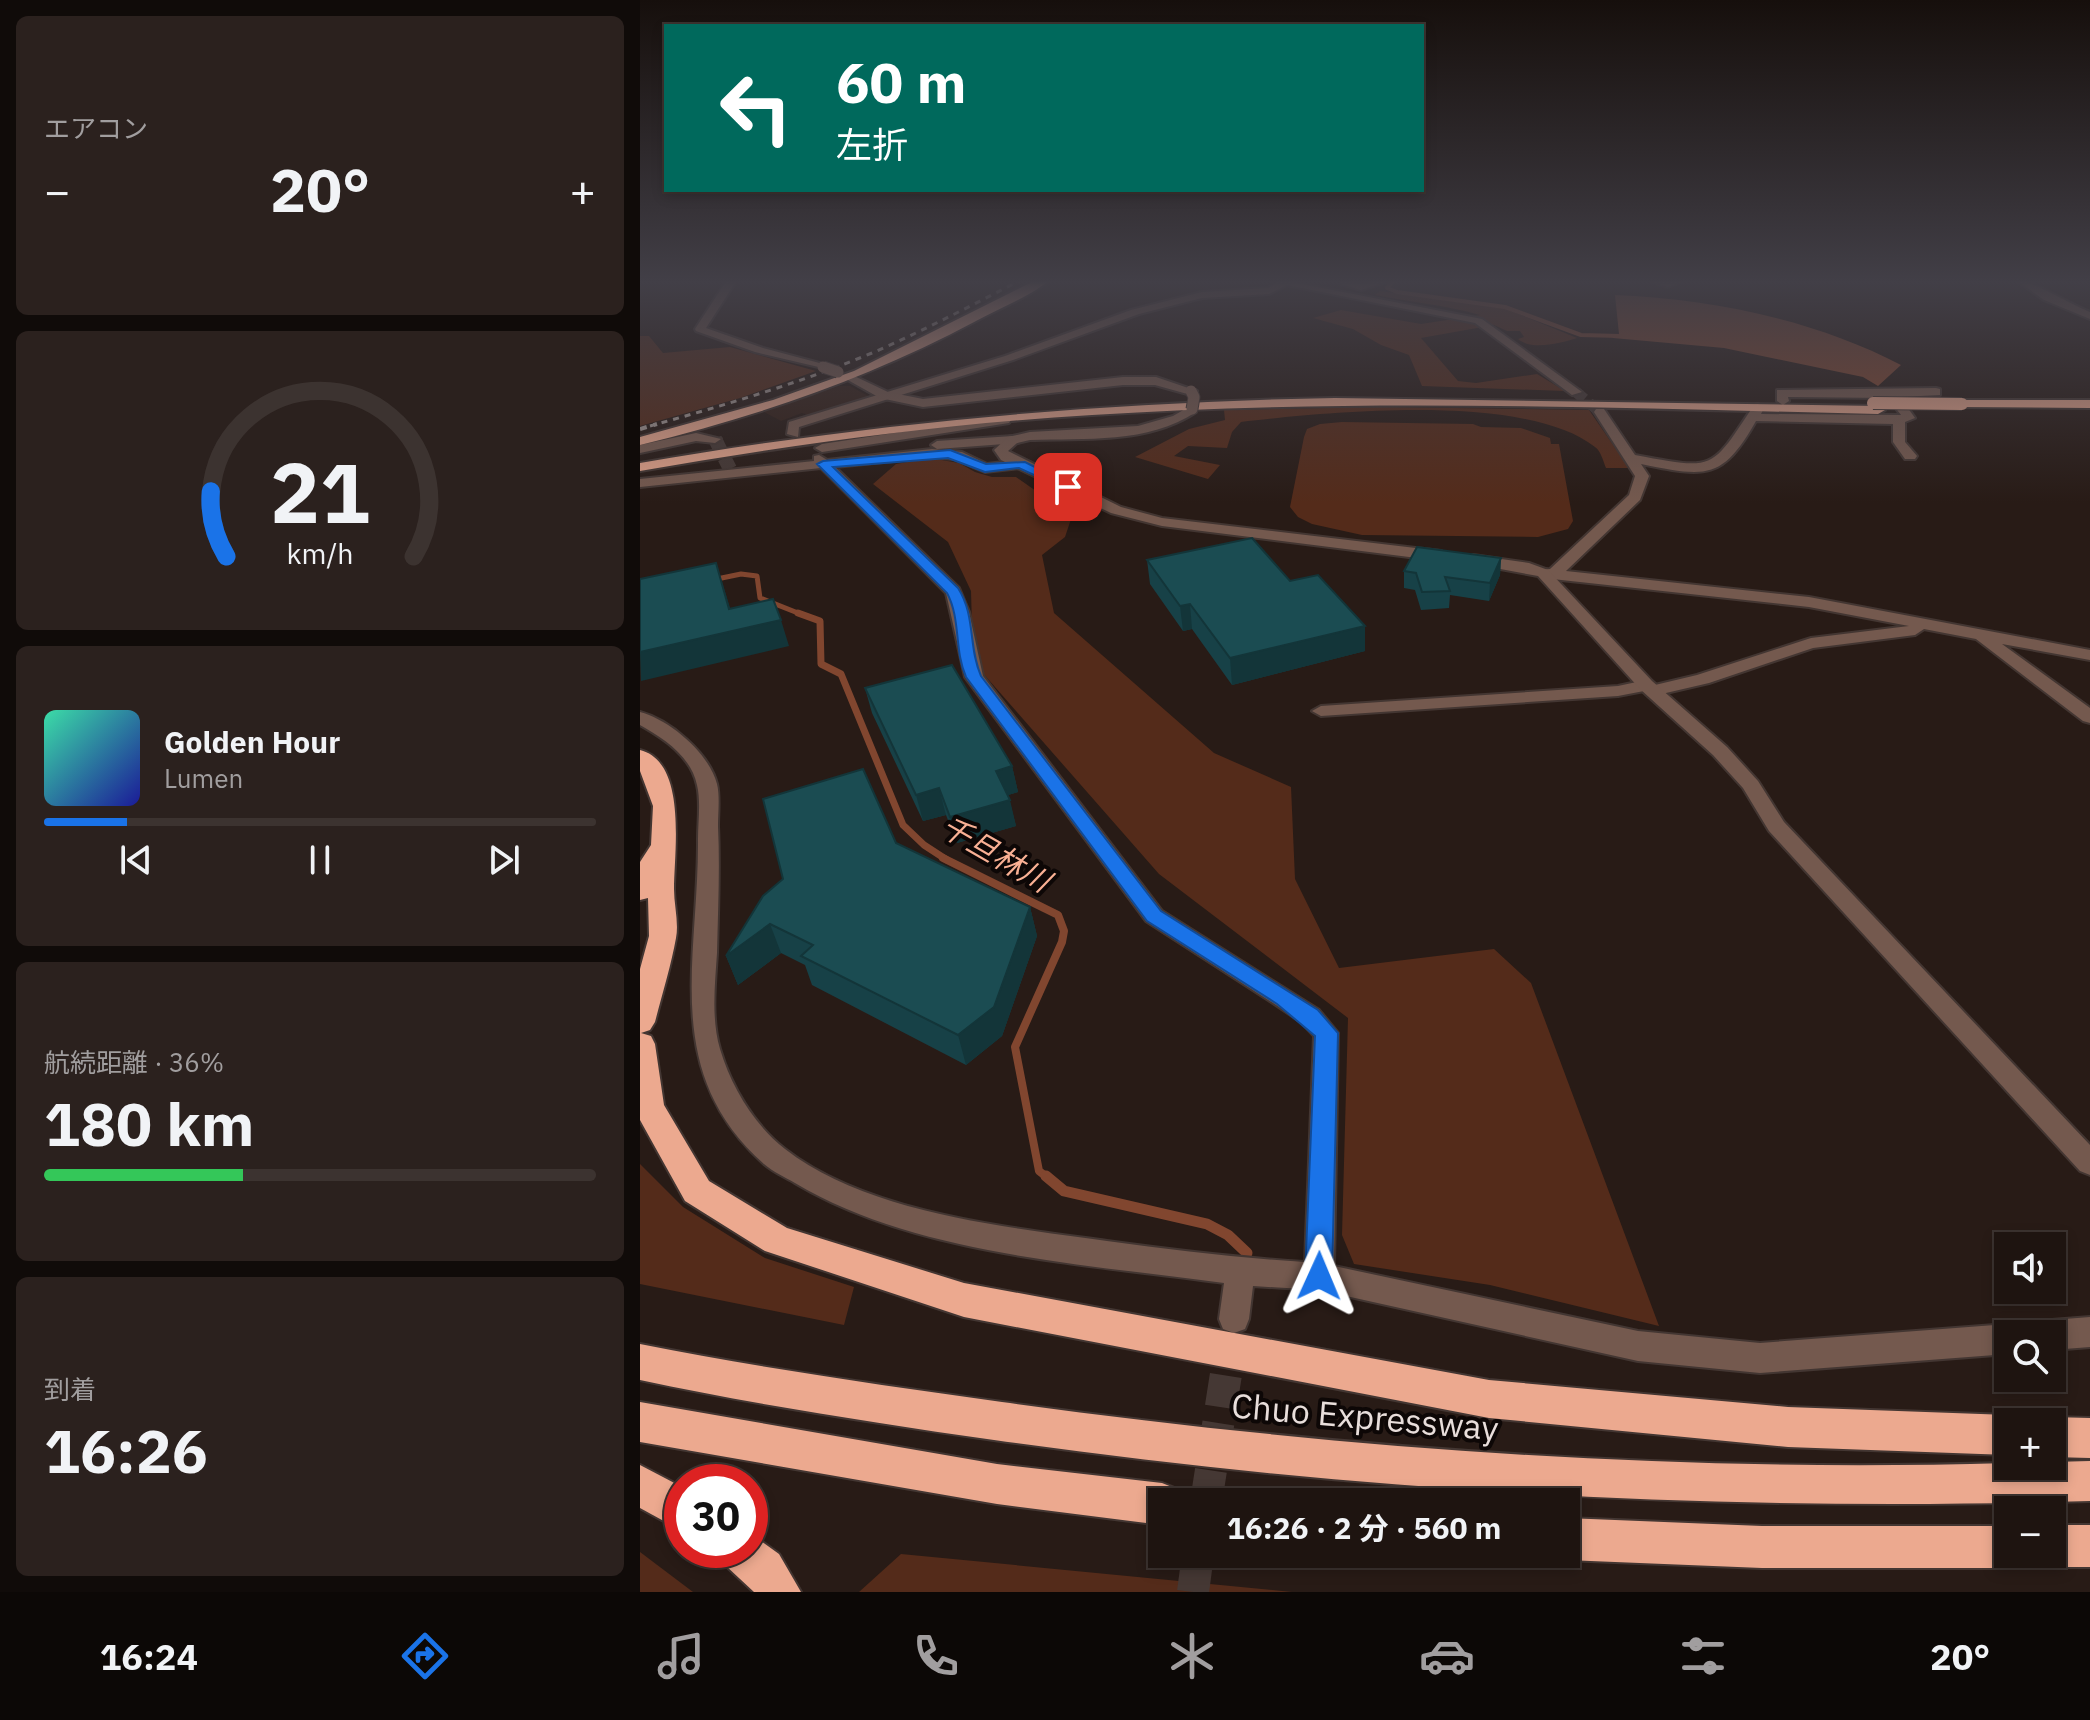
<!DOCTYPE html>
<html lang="ja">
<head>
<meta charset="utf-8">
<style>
	body { margin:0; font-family:"IBM Plex Sans","Noto Sans JP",sans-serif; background:#2b211e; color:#f1f3f6; height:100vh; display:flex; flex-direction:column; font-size:30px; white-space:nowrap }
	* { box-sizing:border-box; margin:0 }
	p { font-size:26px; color:#a19e9f }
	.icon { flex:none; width:44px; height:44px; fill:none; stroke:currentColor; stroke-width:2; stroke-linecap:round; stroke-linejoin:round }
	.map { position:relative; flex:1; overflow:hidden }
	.sheet { display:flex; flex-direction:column; gap:16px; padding:16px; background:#100b09; width:640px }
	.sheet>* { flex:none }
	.guide { position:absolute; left:24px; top:24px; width:760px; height:168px; border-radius:0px; box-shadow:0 4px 12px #0003,0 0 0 2px #3c3330; background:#00695c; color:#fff; overflow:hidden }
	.tools { position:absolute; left:1354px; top:1232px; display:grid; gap:16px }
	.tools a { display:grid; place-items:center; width:72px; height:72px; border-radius:0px; background:#1e1410; box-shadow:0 4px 12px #0003,0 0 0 2px #3c3330; font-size:40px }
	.speed { position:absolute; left:24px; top:1464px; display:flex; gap:16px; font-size:40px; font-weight:700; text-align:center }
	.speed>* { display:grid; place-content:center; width:104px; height:104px; border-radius:50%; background:#1e1410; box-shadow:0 4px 12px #0003,0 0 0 2px #3c3330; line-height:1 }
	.speed .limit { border:12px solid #d22; background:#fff; color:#111 }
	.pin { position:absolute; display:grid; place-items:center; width:68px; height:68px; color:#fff; margin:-34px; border-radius:16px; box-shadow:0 4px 12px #0006 }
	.me { position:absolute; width:88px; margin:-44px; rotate:1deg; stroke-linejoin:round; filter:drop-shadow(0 0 6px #0008) }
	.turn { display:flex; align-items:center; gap:28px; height:168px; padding:0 40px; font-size:36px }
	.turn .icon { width:104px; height:104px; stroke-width:2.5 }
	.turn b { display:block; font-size:56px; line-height:68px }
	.big { font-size:60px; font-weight:700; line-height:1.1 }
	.sheet .tile { flex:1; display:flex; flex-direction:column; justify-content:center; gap:12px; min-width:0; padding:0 28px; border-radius:12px; background:#2b211e }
	.sheet .dial { align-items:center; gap:0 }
	.dial svg { height:208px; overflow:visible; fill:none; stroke:#3c3330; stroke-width:7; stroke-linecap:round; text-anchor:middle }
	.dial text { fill:#f1f3f6; stroke:none }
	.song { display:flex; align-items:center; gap:24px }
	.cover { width:96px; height:96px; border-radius:12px; background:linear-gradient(135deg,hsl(160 70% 55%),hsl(240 70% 35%)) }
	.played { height:8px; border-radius:4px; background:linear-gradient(90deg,#1a73e8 15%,#3c3330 15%) }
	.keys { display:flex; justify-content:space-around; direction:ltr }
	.heat { display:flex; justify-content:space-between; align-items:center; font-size:44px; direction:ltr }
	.charge { height:12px; border-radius:6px; background:linear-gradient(90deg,#34c759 36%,#3c3330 0) }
	.trip { position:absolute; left:508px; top:1488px; width:432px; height:80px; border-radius:0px; background:#1e1410; box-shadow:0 4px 12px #0003,0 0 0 2px #3c3330; font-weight:700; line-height:80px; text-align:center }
	.dock { display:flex; height:128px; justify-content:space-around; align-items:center; background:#0c0806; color:#a19e9f }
	.dock .icon { width:56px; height:56px }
	.dock .on { color:#1a73e8 }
	.dock b { font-size:36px; color:#f1f3f6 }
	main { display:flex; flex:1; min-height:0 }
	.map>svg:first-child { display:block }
	.built { fill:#332018 }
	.green { fill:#542b1a }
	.water { fill:#81462f }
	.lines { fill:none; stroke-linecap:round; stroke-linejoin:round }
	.stream-far4 { stroke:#81462f; stroke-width:4 }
	.stream-far3 { stroke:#81462f; stroke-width:5 }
	.stream-far2 { stroke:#81462f; stroke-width:7 }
	.stream-far1 { stroke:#81462f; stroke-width:8 }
	.stream { stroke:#81462f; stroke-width:11 }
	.minor-tunnel-far2 { stroke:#453834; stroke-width:11; stroke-dasharray:11 6; stroke-linecap:butt }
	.minor-tunnel-far1 { stroke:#453834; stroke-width:14; stroke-dasharray:14 7; stroke-linecap:butt }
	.minor-tunnel { stroke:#453834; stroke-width:32; stroke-dasharray:32 16; stroke-linecap:butt }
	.minor-casing { stroke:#433632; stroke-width:4 }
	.tertiary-casing { stroke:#433632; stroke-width:4 }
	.trunk-casing { stroke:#433632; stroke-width:4 }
	.motorway-casing { stroke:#433632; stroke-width:4 }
	.minor { fill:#74594e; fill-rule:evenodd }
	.tertiary { fill:#74594e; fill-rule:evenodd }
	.trunk { fill:#db9e86; fill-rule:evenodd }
	.motorway { fill:#eca98f; fill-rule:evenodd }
	.rail-far1 { stroke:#9b908c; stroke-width:3; stroke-dasharray:6 6; stroke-linecap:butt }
	.rail { stroke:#9b908c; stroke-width:4; stroke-dasharray:7 7; stroke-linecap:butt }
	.minor-bridge-casing { stroke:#433632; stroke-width:13; stroke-linecap:butt }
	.tertiary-bridge-casing { stroke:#433632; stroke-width:13; stroke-linecap:butt }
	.trunk-bridge-casing { stroke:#433632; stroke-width:14; stroke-linecap:butt }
	.minor-bridge { stroke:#74594e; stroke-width:11 }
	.tertiary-bridge { stroke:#74594e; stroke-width:11 }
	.trunk-bridge { stroke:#db9e86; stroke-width:12 }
	.wall { fill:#174147 }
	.shaded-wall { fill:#133539 }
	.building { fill:#1b4c52; stroke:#133539; stroke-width:2 }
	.route { fill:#1a73e8; stroke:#114b97; stroke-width:2 }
	.labels { text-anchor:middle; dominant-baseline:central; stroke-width:8; stroke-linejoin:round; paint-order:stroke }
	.water-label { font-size:30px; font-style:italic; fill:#f9b094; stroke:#0d0706 }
	.near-street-label { font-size:34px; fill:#e8dedb; stroke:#0d0706 }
</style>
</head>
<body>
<main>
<section class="sheet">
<div class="tile"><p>エアコン</p>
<div class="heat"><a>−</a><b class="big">20°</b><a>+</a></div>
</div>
<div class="tile dial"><svg viewBox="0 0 100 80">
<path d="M14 69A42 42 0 1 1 86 69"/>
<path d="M14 69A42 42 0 0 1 8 44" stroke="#1a73e8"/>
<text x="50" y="56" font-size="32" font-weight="700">21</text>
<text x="50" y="72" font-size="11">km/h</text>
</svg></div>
<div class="tile">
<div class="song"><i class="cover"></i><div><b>Golden Hour</b><p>Lumen</p></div></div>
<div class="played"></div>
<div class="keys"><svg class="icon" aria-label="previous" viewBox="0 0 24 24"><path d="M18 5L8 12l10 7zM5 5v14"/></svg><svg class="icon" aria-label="pause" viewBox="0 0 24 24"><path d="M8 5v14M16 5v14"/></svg><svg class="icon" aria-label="next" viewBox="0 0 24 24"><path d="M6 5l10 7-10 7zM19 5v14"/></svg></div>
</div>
<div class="tile"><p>航続距離 · 36%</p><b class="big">180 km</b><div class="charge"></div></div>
<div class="tile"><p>到着</p><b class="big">16:26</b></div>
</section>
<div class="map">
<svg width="1450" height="1592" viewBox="0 0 1450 1592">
	<rect width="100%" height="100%" fill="#281b16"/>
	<path class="built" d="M199 386H210L230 397 171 416 162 413 141 421 124 412Z"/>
	<g class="green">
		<path d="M740 291 864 308 937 338C921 343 892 351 878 339L884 337 880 331H867L854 325 781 338 818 381 836 383 897 374 925 391 782 386 769 355 741 345 713 329 673 318 701 310 781 324 840 315C805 305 770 302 735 295Z"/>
		<path d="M0 336H9L23 353 90 347 176 371 100 398 0 426Z"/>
		<path d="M740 407 949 410 989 468H966C963 461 961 451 955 447 886 392 687 412 601 422L592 432 587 448 548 446 534 456 580 465 568 479 495 457 549 429 585 420 584 410Z"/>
		<path d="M702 422 833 424 841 427 881 428 910 438 911 444H919L933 521 928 529 898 537 722 535 672 524 658 517 650 507 664 437 667 429 680 424Z"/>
		<path d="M290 458 319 463 335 472 352 477H376L432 516 425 537 402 555 414 613 574 753 651 787 655 879 699 968 854 949 891 983 1019 1326 850 1285 714 1264 702 1235 708 1018 519 874 333 662 331 591 308 542 233 484 256 464Z"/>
		<path d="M0 1164 43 1207 125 1258 214 1287 204 1325 0 1284Z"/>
		<path d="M0 1552 53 1592H0Z"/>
		<path d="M261 1554 652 1592H219Z"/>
	</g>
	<path class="water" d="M975 295C1072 299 1175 320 1261 365L1238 386 1223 377 1084 348 973 338 970 334H979Z"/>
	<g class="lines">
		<path class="stream-far4" d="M753 282 747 288 757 292 865 307 941 335 980 336"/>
		<path class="stream-far3" d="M72 580 101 574 117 576 120 598 163 615"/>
		<path class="stream-far2" d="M158 613 180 621 181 664 201 674 263 825 284 845 307 860"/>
		<path class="stream-far1" d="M303 858 418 915 424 931 422 942 375 1047 399 1171 408 1178"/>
		<path class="stream" d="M406 1176 424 1191 567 1224 588 1235 607 1253"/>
		<path class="minor-tunnel-far2" d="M936 392 960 412"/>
		<path class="minor-tunnel-far1" d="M75 439 90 469"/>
		<g class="minor-tunnel">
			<path d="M566 1502 591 1342"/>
			<path d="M553 1592 558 1554"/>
		</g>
		<defs>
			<g id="minor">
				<path d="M87 280H97L66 328 123 348 187 365V369L115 352 56 331 55 329Z"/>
				<path d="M641 280 842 319 942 392 932 395 835 323 647 285 629 294 562 298 499 314 373 360 159 427 158 437 147 434 149 422 365 356 491 310 562 292 628 288Z"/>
				<path d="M700 280 721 284 751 280 721 290 701 284Z"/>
				<path d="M1008 280H1046L1028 287Z"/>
				<path d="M1376 280C1391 280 1432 305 1450 312V319L1404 300Z"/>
				<path d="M1296 388 1300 389V395L1260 397 1275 418 1265 422V442L1277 456 1275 459H1265L1253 442V424L1116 421C1082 481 1066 477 1001 464L1009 476 1000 500 926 571 1169 597 1450 650V660L1362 644 1450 708V723L1443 721 1336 639 1284 629 1275 635 1173 648 1069 683 1013 696 1004 691 978 696 681 716 672 711 681 706 978 686 1006 680 1015 685 1057 675 1171 638 1269 626 1169 607 903 578 895 573 898 570 910 569 989 495 995 476 954 412 956 409H964L995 455C1076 470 1070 471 1114 405L1118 404 1124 408 1121 414 1261 415 1248 398 1148 397 1149 401 1143 405 1137 401V390Z"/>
				<path d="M365 416 371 420 369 423 182 452 175 448 182 444Z"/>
				<path d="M56 433 81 439 75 443 56 441 0 453V445Z"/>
				<path d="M373 436 379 440 378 443 297 449 291 445 297 441Z"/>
				<path d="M292 449 322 452 347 464 381 460 388 464 381 468 345 472 314 459 292 457 195 467 319 588 329 612 343 676 522 911 679 1010 698 1033 694 1266 998 1331 1120 1343 1368 1324 1379 1329 1381 1334H1368V1354L1120 1373 998 1361 679 1290 613 1286 609 1319 605 1329 594 1333 583 1329 579 1319 584 1283C447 1264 275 1255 155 1183 145 1177 133 1172 124 1164 20 1072 59 959 58 839 58 822 61 801 57 785 51 756 23 738 0 725V712C30 720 69 753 77 784 80 796 78 813 78 826 80 868 78 910 77 953 75 984 71 1018 80 1049 91 1086 114 1125 145 1149 227 1213 366 1227 467 1241 533 1250 598 1258 665 1262L674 1036 661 1022 636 1005 506 921 325 677 306 593 181 468 0 487V479L174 461V456L179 455 187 460Z"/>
				<path d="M1450 1317V1347L1412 1350V1334H1397L1401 1325 1412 1320Z"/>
			</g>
			<g id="tertiary">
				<path d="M210 374 248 392 283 399 483 377H516L557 391 551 395 515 385H483L283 407 240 398 206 379 204 377Z"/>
				<path d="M552 405 556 406V412C508 444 445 438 390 440L377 443 368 451 481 507 522 518 801 551 809 556 801 561 522 526 471 513 361 460 354 450 368 437 390 432 498 426 533 416Z"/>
				<path d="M833 555 889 563 908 570 1012 681 1087 747 1118 781 1144 822 1450 1145V1175L1440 1171 1129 831 1103 788 1073 755 1000 689 898 576 828 563V557Z"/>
			</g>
			<g id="trunk">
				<path d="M396 280H410C389 297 360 308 336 321 225 380 121 415 0 445V437L133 400 214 371Z"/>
				<path d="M695 398 1238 406 1245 410 1238 414C976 408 714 398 452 415 300 424 150 445 0 471V463C231 423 461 402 695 398Z"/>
				<path d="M1322 400H1450V408L1317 407 1315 404Z"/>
			</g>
			<g id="motorway">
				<path d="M0 750C48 762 34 853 34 889 34 905 39 923 36 938 31 966 22 995 15 1022L10 1030 1 1033 11 1036 15 1044 24 1105 69 1181 147 1228 324 1283 849 1380 1148 1407 1368 1415 1382 1422H1368V1455L1148 1447 849 1418 324 1317 125 1251 45 1201 0 1120V969L9 936 8 898 0 900V862L11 845 13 806 0 771Z"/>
				<path d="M0 1344C120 1368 241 1385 362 1402 695 1448 1031 1473 1368 1463V1466H1412V1462L1450 1461V1501C1078 1512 722 1492 354 1440 236 1423 117 1405 0 1380Z"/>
				<path d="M0 1402 357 1464 522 1483 537 1489 542 1502H522V1525L357 1504 0 1442Z"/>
				<path d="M1412 1417 1450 1418V1458L1412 1457V1422H1401Z"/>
				<path d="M0 1465 42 1487V1531L0 1508Z"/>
				<path d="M926 1518 1122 1526H1368V1554H1386L1383 1562 1368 1568H1122L926 1560 912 1554H926Z"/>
				<path d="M1412 1525H1450V1567H1412L1397 1561 1394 1554H1412Z"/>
				<path d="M110 1533 139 1554 161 1592H114L85 1565 79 1550H110Z"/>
			</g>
		</defs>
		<use href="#minor" class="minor-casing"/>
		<use href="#tertiary" class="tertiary-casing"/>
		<use href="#trunk" class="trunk-casing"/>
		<use href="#motorway" class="motorway-casing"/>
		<use href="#minor" class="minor"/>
		<use href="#tertiary" class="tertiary"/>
		<use href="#trunk" class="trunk"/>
		<use href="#motorway" class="motorway"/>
		<path class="rail-far1" d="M10 426C85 405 160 383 232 353 283 331 332 305 381 280"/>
		<path class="rail" d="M0 429 17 424"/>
		<defs>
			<path id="minor-bridge" d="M183 367 198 372"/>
			<path id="tertiary-bridge" d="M551 391 554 397 552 409"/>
			<path id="trunk-bridge" d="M1233 403 1322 404"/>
		</defs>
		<use href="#minor-bridge" class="minor-bridge-casing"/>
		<use href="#tertiary-bridge" class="tertiary-bridge-casing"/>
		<use href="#trunk-bridge" class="trunk-bridge-casing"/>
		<use href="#minor-bridge" class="minor-bridge"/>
		<use href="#tertiary-bridge" class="tertiary-bridge"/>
		<use href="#trunk-bridge" class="trunk-bridge"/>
	</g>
	<g class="wall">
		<path d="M861 558 860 575 849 601 810 595 809 608 781 610 775 590 764 588V571Z"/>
		<path d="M507 560 650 581 725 651 592 685 552 629 543 631 510 584Z"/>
		<path d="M225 688 372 766 378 792 368 795 376 826 317 843 306 815 283 821 232 713Z"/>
		<path d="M256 843 390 907 397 936 362 1036 326 1065 172 985 165 965 141 953 98 985 86 956 143 879Z"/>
	</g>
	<g class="shaded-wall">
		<path d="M861 558 860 575 849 601 850 583Z"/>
		<path d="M76 563 97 630 141 620 149 646 1 681 0 652 89 609Z"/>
		<path d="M550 604 552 629 543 631 540 606Z"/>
		<path d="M725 626V651L592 685 590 658Z"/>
		<path d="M372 766 378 792 362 797 356 771Z"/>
		<path d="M299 788 306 815 283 821 276 795Z"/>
		<path d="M370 800 376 826 317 843 310 817Z"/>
		<path d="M390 907 397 936 362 1036 326 1065 318 1035Z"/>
		<path d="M130 924 141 953 98 985 86 956Z"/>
	</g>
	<g class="building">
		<path d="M612 538 650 581 678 575 725 626 590 658 550 604 540 606 507 560Z"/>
		<path d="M777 547 861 558 850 583 805 577 810 591 782 592 776 573 764 571Z"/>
		<path d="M76 563 89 609 133 599 141 620 0 652V579Z"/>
		<path d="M312 665 372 766 356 771 370 800 310 817 299 788 276 795 225 688Z"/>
		<path d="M223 769 256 843 390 907 354 1007 318 1035 161 956 173 945 130 924 86 956 123 896 143 879 123 799Z"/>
	</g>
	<linearGradient id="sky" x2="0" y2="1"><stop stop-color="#160f0c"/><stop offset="0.56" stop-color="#423f47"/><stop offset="1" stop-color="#423f47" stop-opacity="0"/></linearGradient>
	<rect width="1450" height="503" fill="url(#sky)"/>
	<path class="route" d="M310 450 346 464 385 462 435 487 424 489 379 468 345 472 308 458 193 467 318 588C336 616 328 647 341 676L521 911 678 1010 698 1033 692 1276 688 1285 679 1288 669 1285 665 1276 675 1036 637 1004 507 921 326 677C314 650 321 619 307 593L177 464 183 461Z"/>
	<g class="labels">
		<g class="water-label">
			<text transform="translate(356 853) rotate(30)">千旦林川</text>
		</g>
		<g class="near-street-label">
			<text transform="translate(725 1416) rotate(5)">Chuo Expressway</text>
		</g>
	</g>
</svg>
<div class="tools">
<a><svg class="icon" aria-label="sound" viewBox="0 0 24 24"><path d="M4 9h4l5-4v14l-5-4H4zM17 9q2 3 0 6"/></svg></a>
<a><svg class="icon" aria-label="search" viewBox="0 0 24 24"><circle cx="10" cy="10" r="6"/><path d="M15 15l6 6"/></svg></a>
<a>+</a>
<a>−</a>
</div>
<div class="speed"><div class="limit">30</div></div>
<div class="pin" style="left:428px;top:487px;background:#d93025"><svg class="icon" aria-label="arrive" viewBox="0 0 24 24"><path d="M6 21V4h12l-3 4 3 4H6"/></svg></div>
<svg class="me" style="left:679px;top:1276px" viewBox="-20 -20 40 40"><path d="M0-17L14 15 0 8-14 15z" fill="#1a73e8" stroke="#fff" stroke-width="4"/></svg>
<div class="trip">16:26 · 2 分 · 560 m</div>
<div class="guide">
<div class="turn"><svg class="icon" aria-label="left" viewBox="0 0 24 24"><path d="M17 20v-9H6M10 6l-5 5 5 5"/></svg><div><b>60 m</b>左折</div></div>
</div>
</div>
</main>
<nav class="dock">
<b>16:24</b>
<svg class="icon on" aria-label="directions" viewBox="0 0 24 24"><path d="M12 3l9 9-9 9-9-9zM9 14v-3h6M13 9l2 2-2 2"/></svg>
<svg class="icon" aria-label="music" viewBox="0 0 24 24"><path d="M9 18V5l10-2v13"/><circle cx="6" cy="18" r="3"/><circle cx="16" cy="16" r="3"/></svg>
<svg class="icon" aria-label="phone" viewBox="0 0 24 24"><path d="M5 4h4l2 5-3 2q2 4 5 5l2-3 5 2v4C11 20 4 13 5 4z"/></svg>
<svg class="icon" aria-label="climate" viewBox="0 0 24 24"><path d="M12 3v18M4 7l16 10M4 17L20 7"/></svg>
<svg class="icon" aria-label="car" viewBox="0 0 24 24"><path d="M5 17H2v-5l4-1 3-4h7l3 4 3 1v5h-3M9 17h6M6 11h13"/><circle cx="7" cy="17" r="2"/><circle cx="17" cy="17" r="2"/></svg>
<svg class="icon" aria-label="filters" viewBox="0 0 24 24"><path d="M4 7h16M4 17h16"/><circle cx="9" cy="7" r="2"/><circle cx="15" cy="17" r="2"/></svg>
<b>20°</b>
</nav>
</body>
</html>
